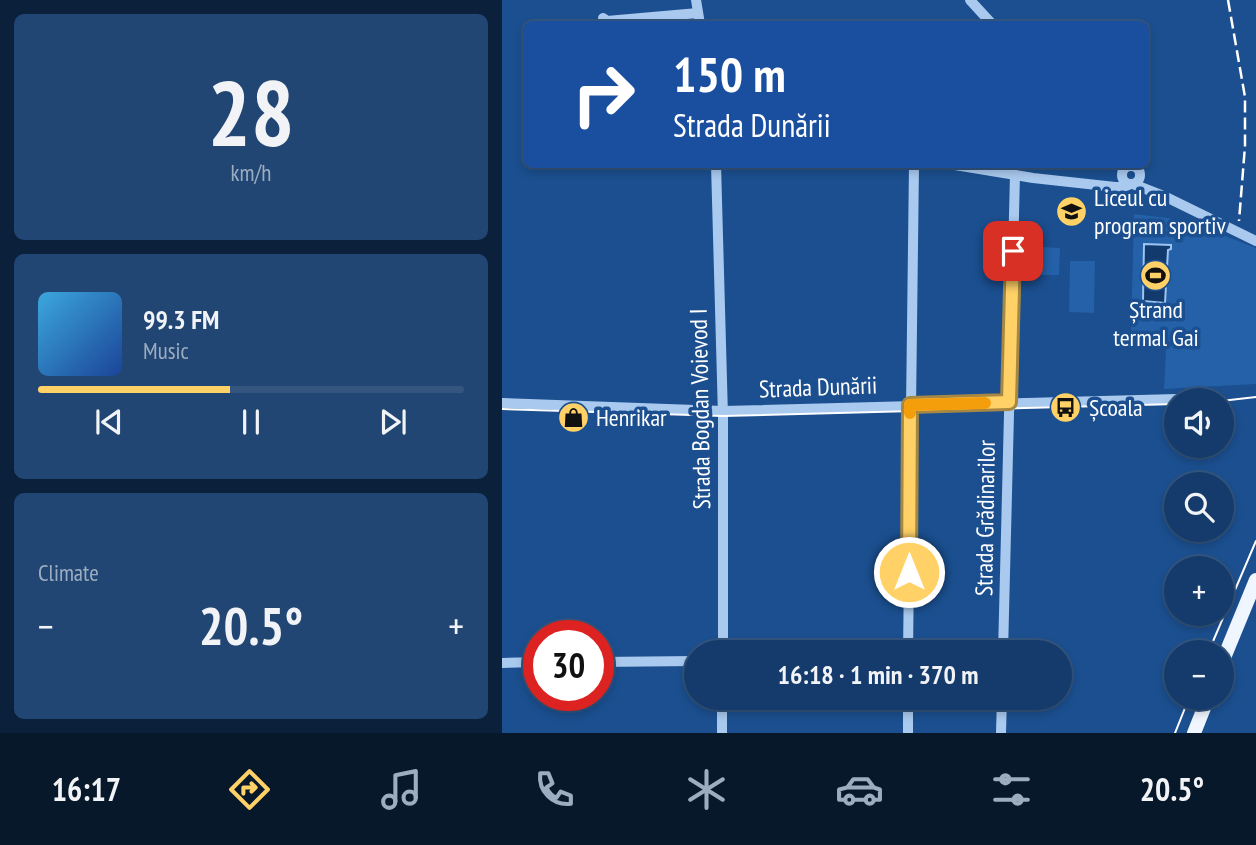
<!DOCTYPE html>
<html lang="en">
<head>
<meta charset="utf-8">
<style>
	body { margin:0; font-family:"PT Sans Narrow",sans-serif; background:#214673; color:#f1f3f6; height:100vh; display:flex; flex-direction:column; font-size:26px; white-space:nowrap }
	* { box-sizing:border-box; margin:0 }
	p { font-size:23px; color:#9dadc1 }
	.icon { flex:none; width:38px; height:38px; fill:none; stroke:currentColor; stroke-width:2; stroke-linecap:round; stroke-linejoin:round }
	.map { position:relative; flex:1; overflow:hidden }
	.sheet { display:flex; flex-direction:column; gap:14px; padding:14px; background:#0b203b; width:502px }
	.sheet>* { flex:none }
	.banner { position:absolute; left:21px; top:21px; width:626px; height:147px; border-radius:10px; box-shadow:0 4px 10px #0003,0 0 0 2px #33557e; background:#1a4fa0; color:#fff; overflow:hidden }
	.fabs { position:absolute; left:662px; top:388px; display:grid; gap:14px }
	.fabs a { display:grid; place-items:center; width:70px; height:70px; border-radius:50%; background:#143b6b; box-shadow:0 4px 10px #0003,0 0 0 2px #33557e; font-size:35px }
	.speed { position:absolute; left:21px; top:620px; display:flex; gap:14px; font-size:35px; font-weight:700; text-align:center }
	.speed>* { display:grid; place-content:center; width:91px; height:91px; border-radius:50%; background:#143b6b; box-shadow:0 4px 10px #0003,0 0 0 2px #33557e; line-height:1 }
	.speed .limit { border:10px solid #d22; background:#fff; color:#111 }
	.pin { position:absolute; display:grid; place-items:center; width:60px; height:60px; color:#fff; margin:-30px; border-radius:14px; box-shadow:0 4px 10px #0006 }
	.me { position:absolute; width:77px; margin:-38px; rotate:0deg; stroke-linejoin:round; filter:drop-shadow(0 0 5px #0008) }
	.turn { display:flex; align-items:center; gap:24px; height:147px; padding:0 35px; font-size:32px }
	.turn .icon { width:91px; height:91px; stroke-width:2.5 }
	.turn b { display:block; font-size:49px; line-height:60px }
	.big { font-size:52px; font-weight:800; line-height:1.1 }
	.sheet .tile { flex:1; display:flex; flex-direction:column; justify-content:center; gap:10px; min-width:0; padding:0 24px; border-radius:10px; background:#214673 }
	.sheet .dial { align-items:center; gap:0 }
	.dial b { font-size:91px; line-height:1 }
	.song { display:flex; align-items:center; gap:21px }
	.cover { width:84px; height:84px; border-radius:10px; background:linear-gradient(135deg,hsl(200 70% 55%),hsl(220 70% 35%)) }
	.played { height:7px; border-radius:4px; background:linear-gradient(90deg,#ffd166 45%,#33557e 45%) }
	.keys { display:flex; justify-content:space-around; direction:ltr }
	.heat { display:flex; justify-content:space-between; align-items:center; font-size:38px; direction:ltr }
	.trip { position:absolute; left:182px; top:640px; width:388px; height:70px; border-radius:35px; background:#143b6b; box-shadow:0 4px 10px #0003,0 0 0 2px #33557e; font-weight:800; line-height:70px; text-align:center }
	.menu { display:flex; height:112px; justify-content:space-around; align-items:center; background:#08182b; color:#9dadc1 }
	.menu .icon { width:49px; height:49px }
	.menu .selected { color:#ffd166 }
	.menu b { font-size:32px; color:#f1f3f6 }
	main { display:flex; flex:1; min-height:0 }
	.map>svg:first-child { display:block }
	.green { fill:#2461a8 }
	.water { fill:#123a6d; stroke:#9cc4f0; stroke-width:2 }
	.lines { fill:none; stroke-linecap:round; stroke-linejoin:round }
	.minor { stroke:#a9c9ee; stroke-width:10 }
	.major { stroke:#f0f6ff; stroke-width:14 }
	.tram { stroke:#fff; stroke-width:2 }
	.rail { stroke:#fff; stroke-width:2.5; stroke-dasharray:12 5; stroke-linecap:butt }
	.route-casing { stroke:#a68842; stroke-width:18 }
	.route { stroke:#ffd166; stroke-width:12 }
	.slow { stroke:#f59e0b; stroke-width:12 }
	.labels { text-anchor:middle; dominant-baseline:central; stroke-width:7; stroke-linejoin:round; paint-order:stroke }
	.poi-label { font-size:24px; fill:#fff; stroke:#1b4f8f; text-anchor:start }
	.street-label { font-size:24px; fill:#fff; stroke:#1b4f8f }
</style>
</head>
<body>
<main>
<section class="sheet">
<div class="tile dial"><b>28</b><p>km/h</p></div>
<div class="tile">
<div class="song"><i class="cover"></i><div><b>99.3 FM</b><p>Music</p></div></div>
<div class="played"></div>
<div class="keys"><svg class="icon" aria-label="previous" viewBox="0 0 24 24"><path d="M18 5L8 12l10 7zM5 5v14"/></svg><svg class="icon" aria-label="pause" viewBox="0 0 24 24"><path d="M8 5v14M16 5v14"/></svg><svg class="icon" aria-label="next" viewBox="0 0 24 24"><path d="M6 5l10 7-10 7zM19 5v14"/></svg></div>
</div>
<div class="tile"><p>Climate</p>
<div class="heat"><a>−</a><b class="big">20.5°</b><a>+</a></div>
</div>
</section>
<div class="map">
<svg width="754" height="733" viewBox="0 0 754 733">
	<rect width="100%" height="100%" fill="#1b4f8f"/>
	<g class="green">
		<path d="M632 214 682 220 754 248V384L662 389 665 332H629Z"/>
		<path d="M540 247 558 248 557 275H539Z"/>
		<path d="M568 261H593L592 313 567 312Z"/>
	</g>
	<path class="water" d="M642 244 669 245V249L666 250 663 303 641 301Z"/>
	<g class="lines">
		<g class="minor">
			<path d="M194 0 198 24"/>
			<path d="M468 0 490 24"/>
			<path d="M101 18 105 21 196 13"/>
			<path d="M214 164 221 416V653"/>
			<path d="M447 164 531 178 613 187H623L628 184"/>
			<circle cx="629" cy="175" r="9"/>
			<path d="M631 184 664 197 754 241"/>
			<path d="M0 403 221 411 675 399"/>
			<path d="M406 653 412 164"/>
			<path d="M501 653 513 175"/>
			<path d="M96 662 194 661"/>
			<path d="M0 663 37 662"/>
			<path d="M220 733V698"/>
			<path d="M406 733V698"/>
			<path d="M499 733 500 698"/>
		</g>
		<g class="major">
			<path d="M719 665 754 580"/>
			<path d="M692 733 706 698"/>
		</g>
		<g class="tram">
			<path d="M719 401 754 397"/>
			<path d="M0 409 221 416 674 404"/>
			<path d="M706 653 754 541"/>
			<path d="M673 733 687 698"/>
		</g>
		<path class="rail" d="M726 0 743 97V146L737 221"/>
	</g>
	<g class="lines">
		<defs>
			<path id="route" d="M407 572 408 405 507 402 511 251"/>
		</defs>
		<use href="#route" class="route-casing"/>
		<use href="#route" class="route"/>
		<path class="slow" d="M408 413V405L483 403"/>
	</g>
	<defs>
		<symbol id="school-disc" viewBox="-11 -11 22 22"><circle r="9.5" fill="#ffd166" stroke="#1b4f8f"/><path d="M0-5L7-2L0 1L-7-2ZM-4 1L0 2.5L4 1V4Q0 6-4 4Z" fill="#111"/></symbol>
		<symbol id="stadium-disc" viewBox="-11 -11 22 22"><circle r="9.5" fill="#ffd166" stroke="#1b4f8f"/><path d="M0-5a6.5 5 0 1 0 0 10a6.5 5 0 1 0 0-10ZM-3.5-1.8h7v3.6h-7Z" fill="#111"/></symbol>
		<symbol id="bus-disc" viewBox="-11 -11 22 22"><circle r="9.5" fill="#ffd166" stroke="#1b4f8f"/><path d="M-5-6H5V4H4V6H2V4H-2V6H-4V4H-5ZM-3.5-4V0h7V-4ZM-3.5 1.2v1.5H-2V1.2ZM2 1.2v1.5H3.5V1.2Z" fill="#111"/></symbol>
		<symbol id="shop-disc" viewBox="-11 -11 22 22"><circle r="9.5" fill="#ffd166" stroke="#1b4f8f"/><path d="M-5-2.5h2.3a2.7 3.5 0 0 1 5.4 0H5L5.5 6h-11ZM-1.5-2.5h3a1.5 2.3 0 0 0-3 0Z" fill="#111"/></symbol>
	</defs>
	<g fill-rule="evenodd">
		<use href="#school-disc" x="552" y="194" width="35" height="35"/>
		<use href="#stadium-disc" x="636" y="258" width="35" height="35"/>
		<use href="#bus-disc" x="546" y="390" width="35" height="35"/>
		<use href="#shop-disc" x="54" y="400" width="35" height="35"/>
	</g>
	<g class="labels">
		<g class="poi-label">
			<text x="592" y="197">Liceul cu<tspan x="592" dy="28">program sportiv</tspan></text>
			<text x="654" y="309" text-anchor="middle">Ștrand<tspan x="654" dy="28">termal Gai</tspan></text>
			<text x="587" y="407">Școala</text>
			<text x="94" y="417">Henrikar</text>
		</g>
		<g class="street-label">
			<text transform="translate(316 387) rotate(-2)">Strada Dunării</text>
			<text transform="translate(198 409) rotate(-91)">Strada Bogdan Voievod I</text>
			<text transform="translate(483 518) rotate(-89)">Strada Grădinarilor</text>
		</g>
	</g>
</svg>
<div class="fabs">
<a><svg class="icon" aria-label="sound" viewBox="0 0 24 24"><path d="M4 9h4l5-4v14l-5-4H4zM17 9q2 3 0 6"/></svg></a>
<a><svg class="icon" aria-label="search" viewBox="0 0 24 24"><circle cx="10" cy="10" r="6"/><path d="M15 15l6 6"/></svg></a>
<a>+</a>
<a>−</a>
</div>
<div class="speed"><div class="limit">30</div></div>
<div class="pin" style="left:511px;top:251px;background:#d93025"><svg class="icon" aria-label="arrive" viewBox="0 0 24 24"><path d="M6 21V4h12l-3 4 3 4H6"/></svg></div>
<svg class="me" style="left:407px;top:572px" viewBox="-20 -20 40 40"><circle r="17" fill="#ffd166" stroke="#fff" stroke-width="3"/><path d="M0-11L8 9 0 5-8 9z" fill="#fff"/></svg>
<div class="trip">16:18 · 1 min · 370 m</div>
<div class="banner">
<div class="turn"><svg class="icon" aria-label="right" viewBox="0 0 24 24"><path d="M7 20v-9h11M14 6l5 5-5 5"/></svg><div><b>150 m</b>Strada Dunării</div></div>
</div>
</div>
</main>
<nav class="menu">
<b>16:17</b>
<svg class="icon selected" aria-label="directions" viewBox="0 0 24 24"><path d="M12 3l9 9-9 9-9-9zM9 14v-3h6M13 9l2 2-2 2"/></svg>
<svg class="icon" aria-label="music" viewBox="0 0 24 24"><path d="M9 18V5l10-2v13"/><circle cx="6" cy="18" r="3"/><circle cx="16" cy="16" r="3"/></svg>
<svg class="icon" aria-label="phone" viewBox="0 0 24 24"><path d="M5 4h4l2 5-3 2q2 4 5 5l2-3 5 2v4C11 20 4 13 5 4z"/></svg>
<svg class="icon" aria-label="climate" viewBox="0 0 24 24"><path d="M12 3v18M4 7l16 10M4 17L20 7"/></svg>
<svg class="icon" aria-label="car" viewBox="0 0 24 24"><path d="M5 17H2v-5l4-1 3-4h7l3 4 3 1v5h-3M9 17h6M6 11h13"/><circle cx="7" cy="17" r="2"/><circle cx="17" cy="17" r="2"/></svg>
<svg class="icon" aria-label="filters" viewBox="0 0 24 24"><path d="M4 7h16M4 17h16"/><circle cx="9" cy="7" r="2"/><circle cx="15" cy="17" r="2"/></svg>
<b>20.5°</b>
</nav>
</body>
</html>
